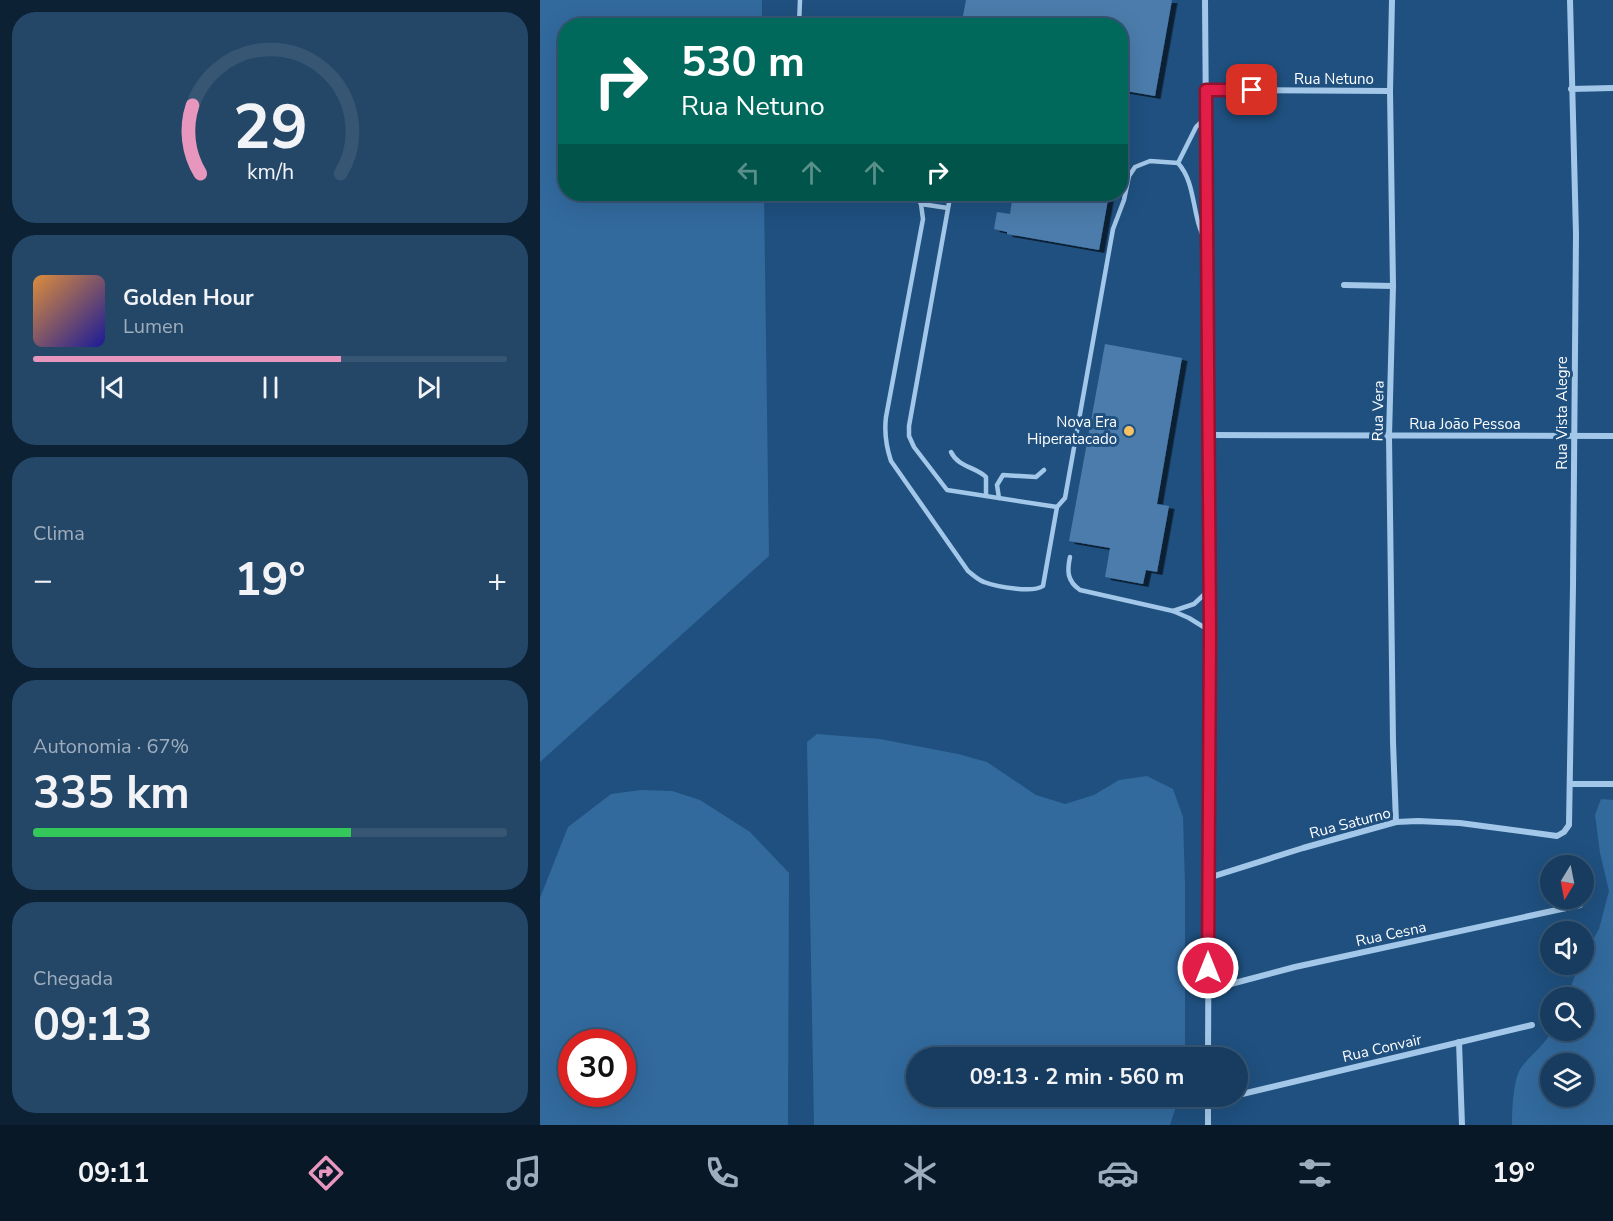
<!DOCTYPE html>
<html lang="pt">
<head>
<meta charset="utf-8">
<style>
	body { margin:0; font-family:"Nunito Sans",sans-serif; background:#244768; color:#f1f3f6; height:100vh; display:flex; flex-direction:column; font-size:22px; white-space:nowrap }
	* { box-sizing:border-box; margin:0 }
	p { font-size:20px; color:#9eadbd }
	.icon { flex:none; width:33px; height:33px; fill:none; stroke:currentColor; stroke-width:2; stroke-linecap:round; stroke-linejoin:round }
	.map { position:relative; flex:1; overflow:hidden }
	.drawer { display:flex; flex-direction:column; gap:12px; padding:12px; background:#0d2134; width:540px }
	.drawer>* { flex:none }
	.guide { position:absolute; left:18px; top:18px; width:570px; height:183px; border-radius:24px; box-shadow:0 6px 24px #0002,0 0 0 2px #365674; background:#00695c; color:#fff; overflow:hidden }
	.needle { width:39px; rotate:190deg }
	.fabs { position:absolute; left:1000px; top:855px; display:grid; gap:12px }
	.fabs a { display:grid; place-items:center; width:54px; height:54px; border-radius:50%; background:#173c5f; box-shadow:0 6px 24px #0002,0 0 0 2px #365674; font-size:30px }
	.speed { position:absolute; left:18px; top:1029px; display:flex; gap:12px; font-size:30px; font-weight:700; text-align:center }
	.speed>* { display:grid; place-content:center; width:78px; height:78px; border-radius:50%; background:#173c5f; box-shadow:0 6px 24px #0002,0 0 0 2px #365674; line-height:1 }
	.speed .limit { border:9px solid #d22; background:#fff; color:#111 }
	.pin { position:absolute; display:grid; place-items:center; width:51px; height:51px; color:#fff; margin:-26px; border-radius:12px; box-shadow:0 3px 9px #0006 }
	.me { position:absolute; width:66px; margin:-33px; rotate:0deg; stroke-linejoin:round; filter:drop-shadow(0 0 4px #0008) }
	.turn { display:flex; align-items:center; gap:21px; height:126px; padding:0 24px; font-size:27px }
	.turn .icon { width:78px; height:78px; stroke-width:2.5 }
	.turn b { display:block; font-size:42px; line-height:51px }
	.lanes { display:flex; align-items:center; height:57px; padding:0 24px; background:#0003; justify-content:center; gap:30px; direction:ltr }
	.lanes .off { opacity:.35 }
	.big { font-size:45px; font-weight:700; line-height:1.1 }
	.drawer .widget { flex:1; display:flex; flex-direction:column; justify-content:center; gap:9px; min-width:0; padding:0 21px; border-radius:24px; background:#244768 }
	.drawer .dial { align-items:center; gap:0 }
	.dial svg { height:156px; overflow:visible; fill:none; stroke:#365674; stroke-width:7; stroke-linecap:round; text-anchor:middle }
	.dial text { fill:#f1f3f6; stroke:none }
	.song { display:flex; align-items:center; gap:18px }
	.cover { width:72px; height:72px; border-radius:9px; background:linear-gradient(135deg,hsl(30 70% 55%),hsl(240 70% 35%)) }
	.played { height:6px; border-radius:3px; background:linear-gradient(90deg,#e797bd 65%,#365674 65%) }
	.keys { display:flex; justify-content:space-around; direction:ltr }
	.heat { display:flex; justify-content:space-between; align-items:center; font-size:33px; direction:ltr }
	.charge { height:9px; border-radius:4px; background:linear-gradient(90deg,#34c759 67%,#365674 0) }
	.trip { position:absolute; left:366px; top:1047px; width:342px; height:60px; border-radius:30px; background:#173c5f; box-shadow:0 6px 24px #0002,0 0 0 2px #365674; font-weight:700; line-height:60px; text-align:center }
	.tab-bar { display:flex; height:96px; justify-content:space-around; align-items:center; background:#091826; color:#9eadbd }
	.tab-bar .icon { width:42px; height:42px }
	.tab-bar .on { color:#e797bd }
	.tab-bar b { font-size:27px; color:#f1f3f6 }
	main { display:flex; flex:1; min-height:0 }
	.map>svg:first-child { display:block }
	.green { fill:#326a9e; fill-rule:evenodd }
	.building { fill:#4b7cab; filter:url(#shadow) }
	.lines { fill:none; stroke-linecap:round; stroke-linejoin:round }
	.lane { stroke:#a3c7e8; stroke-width:4.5 }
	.street { stroke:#a3c7e8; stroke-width:6 }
	.route-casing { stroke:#92132f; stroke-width:15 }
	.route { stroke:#e11d48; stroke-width:10 }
	.poi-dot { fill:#f6c163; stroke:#1f507f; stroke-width:2 }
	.labels { text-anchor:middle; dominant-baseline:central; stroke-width:6; stroke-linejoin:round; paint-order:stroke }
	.street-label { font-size:15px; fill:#fff; stroke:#1f507f }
	.poi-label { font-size:15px; fill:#fff; stroke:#1f507f; text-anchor:end }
</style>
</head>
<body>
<main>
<section class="drawer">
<div class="widget dial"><svg viewBox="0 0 100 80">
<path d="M14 69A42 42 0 1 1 86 69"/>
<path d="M14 69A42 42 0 0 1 10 34" stroke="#e797bd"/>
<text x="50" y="56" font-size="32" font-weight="700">29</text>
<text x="50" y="72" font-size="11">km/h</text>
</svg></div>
<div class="widget">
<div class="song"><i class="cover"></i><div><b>Golden Hour</b><p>Lumen</p></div></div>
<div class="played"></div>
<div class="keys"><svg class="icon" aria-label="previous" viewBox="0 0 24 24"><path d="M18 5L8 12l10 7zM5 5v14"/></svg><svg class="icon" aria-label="pause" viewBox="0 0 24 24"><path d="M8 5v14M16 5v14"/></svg><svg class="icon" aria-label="next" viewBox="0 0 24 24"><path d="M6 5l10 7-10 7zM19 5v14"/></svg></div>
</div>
<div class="widget"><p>Clima</p>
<div class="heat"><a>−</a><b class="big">19°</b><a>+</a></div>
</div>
<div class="widget"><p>Autonomia · 67%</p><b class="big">335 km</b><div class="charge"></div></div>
<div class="widget"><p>Chegada</p><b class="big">09:13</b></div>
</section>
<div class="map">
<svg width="1073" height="1125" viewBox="0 0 1073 1125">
	<defs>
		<filter id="shadow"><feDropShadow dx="5.5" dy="3" stdDeviation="0" flood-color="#0009"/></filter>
	</defs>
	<rect width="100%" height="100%" fill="#1f507f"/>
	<g class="green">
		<path d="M0 0H222V25L26 26V194H224L229 556 0 762Z"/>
		<path d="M277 734 340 739 418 754 447 762 496 795 525 804 554 795 579 780 607 776 633 789 643 817 645 883V1057L376 1058V1096L639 1097 630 1125H274L267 742Z"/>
		<path d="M101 790 132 791 160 800 210 832 249 873 248 1125H0V898L28 827 71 794ZM32 1042H82V1094H32Z"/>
		<path d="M1061 799 1073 800V1125H972C972 1111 973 1079 981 1068 991 1054 1004 1046 1012 1031L1044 1030V998L1027 997 1039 965 1044 964V955L1059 929 1069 891 1060 853 1055 815ZM1011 1064H1044V1096H1011Z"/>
	</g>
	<g class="building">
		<path d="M426 0H632L615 96 580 90V26H451L422 21Z"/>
		<path d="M473 194H569L559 250 467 234V232L454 229 457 212 470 214Z"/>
		<path d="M565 344 642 358 617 504 629 506 617 572 606 570 603 584 565 577 570 548 529 541Z"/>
	</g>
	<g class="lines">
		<g class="lane">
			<path d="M259 26 260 0"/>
			<path d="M376 194 381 204 383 219 346 417C344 433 346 446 351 461L428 571C433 575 438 580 444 582 457 587 493 593 503 586L517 507 525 498 573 229 584 200 589 176 595 167 610 161 638 163"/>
			<path d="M408 194 409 203 369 426V436L374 447 407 490 517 507"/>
			<path d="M381 204 408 208"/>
			<path d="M666 241C651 217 657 184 638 163L656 127 666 117"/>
			<path d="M411 452C418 467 436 467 446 477V496"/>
			<path d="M459 498 457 485 463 475 496 477 504 470"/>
			<path d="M530 557C527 571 527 581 540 590L633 611 649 618 670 631"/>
			<path d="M633 611 654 604 670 589"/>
		</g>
		<g class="street">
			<path d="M665 0 670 631 668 1058"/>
			<path d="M852 0 850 91 853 286 849 436 853 742 856 822"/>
			<path d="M1031 89 1073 88"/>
			<path d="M666 90 850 91"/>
			<path d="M804 285 853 286"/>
			<path d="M669 435 1073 436"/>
			<path d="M1030 784H1073"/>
			<path d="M668 878 763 848 856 822 878 821 920 823 1017 836 1024 832 1029 825 1033 586 1036 234 1030 0"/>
			<path d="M668 990 755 967 1040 905"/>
			<path d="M919 1042 922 1125"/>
			<path d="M698 1095 992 1025"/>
			<path d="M668 1096V1125"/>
			<path d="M668 1102 689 1096"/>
		</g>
	</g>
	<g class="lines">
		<defs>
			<path id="route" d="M668 968 670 632 666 90H712"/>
		</defs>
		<use href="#route" class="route-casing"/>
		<use href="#route" class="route"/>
	</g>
	<circle class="poi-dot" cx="589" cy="431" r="6"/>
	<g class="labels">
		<g class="street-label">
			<text x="794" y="79">Rua Netuno</text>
			<text transform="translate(838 411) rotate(-89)">Rua Vera</text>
			<text transform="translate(1022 413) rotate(-90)">Rua Vista Alegre</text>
			<text x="925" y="424">Rua João Pessoa</text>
			<text transform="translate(810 823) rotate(-15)">Rua Saturno</text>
			<text transform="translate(851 934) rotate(-12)">Rua Cesna</text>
			<text transform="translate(842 1048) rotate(-13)">Rua Convair</text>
		</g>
		<g class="poi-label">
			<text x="577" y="422">Nova Era<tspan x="577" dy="17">Hiperatacado</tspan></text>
		</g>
	</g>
</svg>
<div class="fabs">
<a><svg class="needle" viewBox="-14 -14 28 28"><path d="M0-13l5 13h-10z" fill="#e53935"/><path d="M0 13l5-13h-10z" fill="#9eadbd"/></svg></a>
<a><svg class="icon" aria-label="sound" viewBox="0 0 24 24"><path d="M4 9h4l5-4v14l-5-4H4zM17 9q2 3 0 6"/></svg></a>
<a><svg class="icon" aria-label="search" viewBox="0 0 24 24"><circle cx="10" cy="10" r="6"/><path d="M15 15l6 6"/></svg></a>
<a><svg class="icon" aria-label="layers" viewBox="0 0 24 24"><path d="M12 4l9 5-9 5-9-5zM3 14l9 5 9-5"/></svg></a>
</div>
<div class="speed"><div class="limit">30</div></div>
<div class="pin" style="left:712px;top:90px;background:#d93025"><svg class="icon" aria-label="arrive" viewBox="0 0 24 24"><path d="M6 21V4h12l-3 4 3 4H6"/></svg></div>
<svg class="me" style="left:668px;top:968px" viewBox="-20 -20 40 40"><circle r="17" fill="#e11d48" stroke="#fff" stroke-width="3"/><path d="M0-11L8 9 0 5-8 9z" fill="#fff"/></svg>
<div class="trip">09:13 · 2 min · 560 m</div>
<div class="guide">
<div class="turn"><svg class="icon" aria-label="right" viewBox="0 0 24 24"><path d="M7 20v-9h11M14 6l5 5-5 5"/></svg><div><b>530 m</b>Rua Netuno</div></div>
<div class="lanes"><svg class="icon off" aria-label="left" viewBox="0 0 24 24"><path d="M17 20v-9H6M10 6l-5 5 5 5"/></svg><svg class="icon off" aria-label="ahead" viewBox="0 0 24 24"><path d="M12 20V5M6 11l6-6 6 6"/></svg><svg class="icon off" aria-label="ahead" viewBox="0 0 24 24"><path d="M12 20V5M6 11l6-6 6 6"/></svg><svg class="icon" aria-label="right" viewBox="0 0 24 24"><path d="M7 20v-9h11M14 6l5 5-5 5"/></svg></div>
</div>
</div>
</main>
<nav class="tab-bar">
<b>09:11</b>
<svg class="icon on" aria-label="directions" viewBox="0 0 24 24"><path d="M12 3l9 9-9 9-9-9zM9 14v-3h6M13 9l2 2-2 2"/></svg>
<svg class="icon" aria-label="music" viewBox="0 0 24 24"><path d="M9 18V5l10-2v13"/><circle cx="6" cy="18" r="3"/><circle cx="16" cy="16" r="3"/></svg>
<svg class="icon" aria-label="phone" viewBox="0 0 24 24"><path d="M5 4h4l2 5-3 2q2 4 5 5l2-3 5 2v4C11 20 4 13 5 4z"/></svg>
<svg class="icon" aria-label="climate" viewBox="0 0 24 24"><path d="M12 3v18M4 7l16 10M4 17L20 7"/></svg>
<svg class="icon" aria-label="car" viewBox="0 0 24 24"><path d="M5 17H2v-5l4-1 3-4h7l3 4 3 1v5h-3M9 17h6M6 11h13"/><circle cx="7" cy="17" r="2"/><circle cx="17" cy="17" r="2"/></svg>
<svg class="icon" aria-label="filters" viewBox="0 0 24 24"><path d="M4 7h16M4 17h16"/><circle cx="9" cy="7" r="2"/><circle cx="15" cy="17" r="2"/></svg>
<b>19°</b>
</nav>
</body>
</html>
